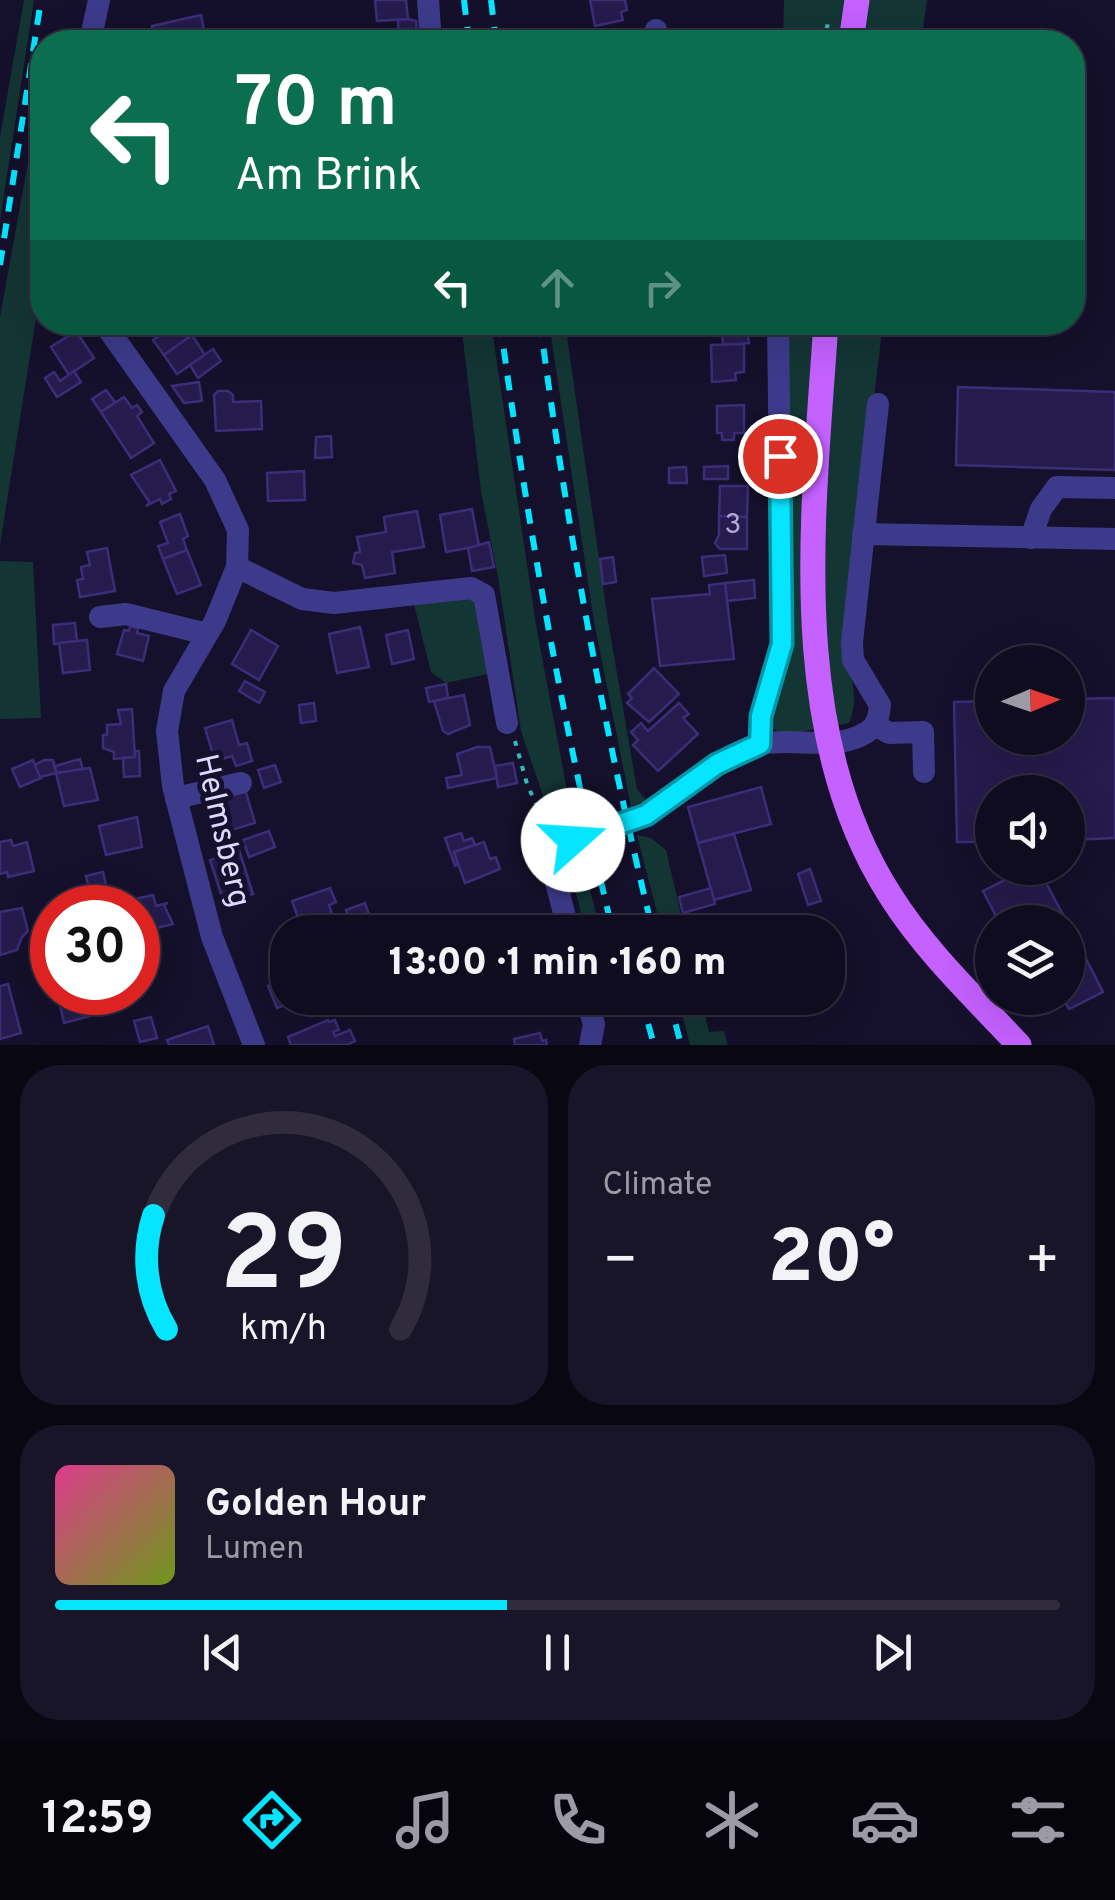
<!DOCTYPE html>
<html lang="en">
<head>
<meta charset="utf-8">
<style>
	body { margin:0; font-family:Overpass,sans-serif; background:#191529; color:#f1f3f6; height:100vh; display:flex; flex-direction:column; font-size:38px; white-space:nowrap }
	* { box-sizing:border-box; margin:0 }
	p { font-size:32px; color:#9c9ba5 }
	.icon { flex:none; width:55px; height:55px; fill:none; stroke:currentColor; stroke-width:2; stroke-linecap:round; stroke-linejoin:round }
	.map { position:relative; height:1045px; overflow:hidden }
	.panel { display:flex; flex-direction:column; gap:20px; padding:20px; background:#090712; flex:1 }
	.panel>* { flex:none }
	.top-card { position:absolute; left:30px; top:30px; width:1055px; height:305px; border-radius:40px; box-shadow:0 10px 40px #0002,0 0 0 2px #302c3e; background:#0b6e4f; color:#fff; overflow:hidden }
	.needle { width:65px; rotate:88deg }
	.controls { position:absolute; left:975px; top:645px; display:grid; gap:20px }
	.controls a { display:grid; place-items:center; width:110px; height:110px; border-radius:50%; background:#100c20; box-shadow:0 10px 40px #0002,0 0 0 2px #302c3e; font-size:50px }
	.speed { position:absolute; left:30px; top:885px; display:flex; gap:20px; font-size:50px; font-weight:700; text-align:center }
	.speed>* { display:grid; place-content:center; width:130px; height:130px; border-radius:50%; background:#100c20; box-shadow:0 10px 40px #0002,0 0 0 2px #302c3e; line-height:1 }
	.speed .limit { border:15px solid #d22; background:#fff; color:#111 }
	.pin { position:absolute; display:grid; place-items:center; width:85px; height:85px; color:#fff; margin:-42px; border:5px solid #fff; border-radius:50%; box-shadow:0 2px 10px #0007 }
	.me { position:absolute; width:110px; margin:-55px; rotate:71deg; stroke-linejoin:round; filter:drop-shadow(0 0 8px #0008) }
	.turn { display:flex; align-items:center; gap:35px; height:210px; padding:0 40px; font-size:45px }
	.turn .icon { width:130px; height:130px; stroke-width:2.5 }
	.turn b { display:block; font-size:70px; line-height:85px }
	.lanes { display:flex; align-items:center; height:95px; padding:0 40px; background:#0003; justify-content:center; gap:50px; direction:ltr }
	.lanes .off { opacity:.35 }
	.big { font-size:75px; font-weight:800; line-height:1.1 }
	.panel .tile { flex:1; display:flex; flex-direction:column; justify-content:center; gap:15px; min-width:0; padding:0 35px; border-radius:40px; background:#191529 }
	.panel .dial { align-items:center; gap:0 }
	.dial svg { height:260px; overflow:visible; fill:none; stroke:#302c3e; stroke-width:7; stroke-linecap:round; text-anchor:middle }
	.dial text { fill:#f1f3f6; stroke:none }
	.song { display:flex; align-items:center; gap:30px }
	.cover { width:120px; height:120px; border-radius:15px; background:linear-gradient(135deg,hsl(330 70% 55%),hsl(80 70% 35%)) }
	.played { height:10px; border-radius:5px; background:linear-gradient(90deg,#06e5ff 45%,#302c3e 45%) }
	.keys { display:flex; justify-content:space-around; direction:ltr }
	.heat { display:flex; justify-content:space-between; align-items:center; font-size:55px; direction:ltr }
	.panel .tiles { flex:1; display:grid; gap:20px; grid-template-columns:1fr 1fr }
	.tile:last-child { grid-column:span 2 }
	.trip { position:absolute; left:270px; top:915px; width:575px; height:100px; border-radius:40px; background:#100c20; box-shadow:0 10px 40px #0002,0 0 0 2px #302c3e; font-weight:800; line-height:100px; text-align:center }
	.dock { display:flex; height:160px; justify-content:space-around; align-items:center; background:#06050d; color:#9c9ba5 }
	.dock .icon { width:70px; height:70px }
	.dock .active { color:#06e5ff }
	.dock b { font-size:45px; color:#f1f3f6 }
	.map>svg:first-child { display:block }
	.green { fill:#133534 }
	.building { fill:#251b4c; stroke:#3c2d79; stroke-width:2.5 }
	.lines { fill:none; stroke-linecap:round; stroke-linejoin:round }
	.path { stroke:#2dc0b8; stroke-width:4; stroke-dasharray:5 8; stroke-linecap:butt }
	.minor { stroke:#3d3a8b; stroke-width:22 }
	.major { stroke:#c461ff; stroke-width:25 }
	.rail { stroke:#06e5ff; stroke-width:6; stroke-dasharray:15 12; stroke-linecap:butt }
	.route-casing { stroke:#0495a6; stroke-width:25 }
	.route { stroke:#06e5ff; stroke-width:18 }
	.labels { text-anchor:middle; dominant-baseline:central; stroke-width:10; stroke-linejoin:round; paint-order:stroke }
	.number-label { font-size:28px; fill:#b0aad2 }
	.street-label { font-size:32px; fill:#dedaff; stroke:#15102b }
</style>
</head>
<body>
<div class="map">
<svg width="1115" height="1045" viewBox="0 0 1115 1045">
	<rect width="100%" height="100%" fill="#15102b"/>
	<g class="green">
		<path d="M24 0H34L0 221V137Z"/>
		<path d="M784 0H927L921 42H783Z"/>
		<path d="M42 85V280L0 545V317Z"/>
		<path d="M461 323H491L536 625 573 822 554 828 521 731 498 577 481 491Z"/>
		<path d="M549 323H565L608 621 637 789 647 801 631 806 594 622Z"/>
		<path d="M784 323H883L847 621C847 636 847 651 849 665 853 688 858 700 849 723L783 735 770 727 774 703 791 657Z"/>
		<path d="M0 561 33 562 41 718 0 719Z"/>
		<path d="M469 597 480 607 493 673 446 683 431 672 414 605Z"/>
		<path d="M637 835 651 838 666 850 685 932H662Z"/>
		<path d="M580 853 601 932H586L569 866Z"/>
		<path d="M678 998H701L709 1032 724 1031 728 1045H690Z"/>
	</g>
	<g class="building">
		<path d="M375 0H406L408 19 377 21Z"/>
		<path d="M590 0H625L627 10 621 12 623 20 595 26Z"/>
		<path d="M201 15 206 39 155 42 152 26Z"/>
		<path d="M408 19 416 21 417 36 399 38 398 20Z"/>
		<path d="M179 322H183L192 335 164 355 153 340Z"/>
		<path d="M747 328 749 343 723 345 722 331Z"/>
		<path d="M76 331 94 358 69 375 51 347Z"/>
		<path d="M192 335 205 355 177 374 164 355Z"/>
		<path d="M744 344V372L735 373 736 380 712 382 711 345Z"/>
		<path d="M213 349 221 361 198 378 190 365Z"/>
		<path d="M74 371 81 382 57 397 45 378 54 372 60 381Z"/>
		<path d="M199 382 202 401 184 403 172 386Z"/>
		<path d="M958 387 1115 392V470L956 465Z"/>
		<path d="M106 390 115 402 101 412 92 399Z"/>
		<path d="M218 391H228L233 395V402L261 401 262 429 216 431 214 395Z"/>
		<path d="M124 397 132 408 137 405 142 412 137 416 154 443 131 458 101 412Z"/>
		<path d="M744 405V433H734V440H722V433H717V406Z"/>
		<path d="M331 436 332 457 315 458 316 437Z"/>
		<path d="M160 460 176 491 169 494 171 499 162 504 160 499 146 506 150 503 131 475Z"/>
		<path d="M728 466V479H704V467Z"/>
		<path d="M686 467 687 483H669V468Z"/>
		<path d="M304 471 305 500 268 501 267 473Z"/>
		<path d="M720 486H748L747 517 719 516Z"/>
		<path d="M472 509 479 546 446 552 440 515Z"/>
		<path d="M417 511 424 547 392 552 395 573 365 578 362 565 353 563 355 553 360 552 357 537 386 532 384 517Z"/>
		<path d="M180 514 188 536 183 539 187 550 163 559 158 546 168 543 160 522Z"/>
		<path d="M719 516 747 517V549H720L715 543 719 535Z"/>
		<path d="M489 542 494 567 472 571 468 548Z"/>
		<path d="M107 548 115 591 80 597 77 580 83 579 81 567 90 565 87 552Z"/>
		<path d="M187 550 201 585 177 594 163 559Z"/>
		<path d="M725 555 727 573 704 576 702 557Z"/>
		<path d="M613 557 616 582 603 584 600 559Z"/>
		<path d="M754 580 755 598 727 601 725 583Z"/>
		<path d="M725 583 734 659 660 666 652 599 710 594 709 585Z"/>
		<path d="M75 623 77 641 54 644 53 625Z"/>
		<path d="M130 626 138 628 137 633 149 636 143 661 117 654 124 630 129 631Z"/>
		<path d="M360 627 369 667 337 673 329 634Z"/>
		<path d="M251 630 278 646 259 680 232 664Z"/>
		<path d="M408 630 414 659 392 664 386 635Z"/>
		<path d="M87 640 90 670 63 673 59 643Z"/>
		<path d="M654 668 679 694 649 722 627 703 632 698 628 694Z"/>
		<path d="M245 681 265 692 259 703 239 691Z"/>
		<path d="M446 684 448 698 429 702 426 688Z"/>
		<path d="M464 695 470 725 448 734 443 731 434 701Z"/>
		<path d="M1115 698V838L1068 840V792H992V842H957L954 702 992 701V738H1068V699Z"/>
		<path d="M314 703 316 721 301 723 299 705Z"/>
		<path d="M679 703 689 714 683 718 698 734 658 771 633 745 638 740 631 732 641 723 648 731Z"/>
		<path d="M132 709 135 757 114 759V752L103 748V735H107V725L121 724 118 710Z"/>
		<path d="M232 720 239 745 247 743 252 761 236 766 232 756 215 761 205 728Z"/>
		<path d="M477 747H490L497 778 448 788 446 778 462 775 457 754Z"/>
		<path d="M135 751H139L140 776 124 777 123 758 135 757Z"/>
		<path d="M80 759 83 770 56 773 55 766Z"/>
		<path d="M33 760 41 778 20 787 12 769Z"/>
		<path d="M44 760H53L56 773 40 777 35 765Z"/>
		<path d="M513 763 517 783 498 787 495 766Z"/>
		<path d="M275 765 281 782 264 788 258 770Z"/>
		<path d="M90 768 98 800 64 806 56 773Z"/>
		<path d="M761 787 771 824 698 843 688 807Z"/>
		<path d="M245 789 255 823 228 831 219 797Z"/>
		<path d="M137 817 142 847 106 855 99 826Z"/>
		<path d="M269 831 275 847 249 857 243 840Z"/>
		<path d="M461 833 464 841 472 838 475 845 454 852 458 865 455 866 445 838Z"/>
		<path d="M734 834 751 890 714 900 698 843Z"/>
		<path d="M11 840 13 846 27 842 34 871 8 877 7 872 0 874V842Z"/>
		<path d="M484 842 490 859 496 857 500 869 465 883 454 852Z"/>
		<path d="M239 850 253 894 224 903 210 860Z"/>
		<path d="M1028 868H1038L1067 922H999L983 891Z"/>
		<path d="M810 869 821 901 808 905 798 874Z"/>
		<path d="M103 872 109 898 92 901 86 876Z"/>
		<path d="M330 888 336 902 329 905 335 924 329 926 331 931 327 932H303L292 901Z"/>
		<path d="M711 888 715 904 683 913 679 897Z"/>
		<path d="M153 895 156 906 168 903 164 905 173 924 138 933V908H128L126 901Z"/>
		<path d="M365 903 375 932H354L346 910Z"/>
		<path d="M22 908 28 931 22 937 17 950 0 955V912Z"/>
		<path d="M786 917 788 924 800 920 803 932H759L765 928 763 923Z"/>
		<path d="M1068 924 1103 992 1069 1009 1063 998H1068Z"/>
		<path d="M288 978V998H304L277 1008 268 986Z"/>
		<path d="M8 984 21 1033 0 1039V986Z"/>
		<path d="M89 994 94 1015 64 1023 60 1005 79 1001 78 996Z"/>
		<path d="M151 1017 157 1038 140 1042 134 1021Z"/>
		<path d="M328 1020 329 1022 335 1020 339 1030 333 1032 335 1036 350 1030 355 1041 347 1045H291L288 1037Z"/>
		<path d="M208 1026 214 1045H169L167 1040Z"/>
		<path d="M540 1033 542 1041 546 1040 547 1045H515L514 1039Z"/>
	</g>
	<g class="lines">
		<g class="path">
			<path d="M824 42 829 18"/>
			<path d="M515 741 527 784 550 835"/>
		</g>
		<g class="minor">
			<path d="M428 0 431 42"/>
			<path d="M656 30 658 42"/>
			<path d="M90 42 99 0"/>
			<path d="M103 322 215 480 238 530 237 567 215 621 174 691 167 731 173 786 212 937 254 1045"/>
			<path d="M863 534 1115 539"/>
			<path d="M1031 538 1041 509 1057 487 1115 488"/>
			<path d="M237 567 302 599 334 603 471 588 484 595 507 723"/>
			<path d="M100 617 126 614 207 634"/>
			<path d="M875 725 889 733 923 732 924 772"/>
			<path d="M760 744 761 717 782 644 778 322"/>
			<path d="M176 798 241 783"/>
			<path d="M569 932 552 867C577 825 613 835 650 813 685 791 719 753 761 744 794 737 837 752 867 732 877 726 879 716 880 705L853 660 852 642 878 404"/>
			<path d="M586 998 594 1024 590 1045"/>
		</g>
		<g class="major">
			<path d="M851 42 857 0"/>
			<path d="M826 322C814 508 784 730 890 895 925 951 974 997 1019 1045"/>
		</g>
		<g class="rail">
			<path d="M464 0 469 42"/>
			<path d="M491 0 496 42"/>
			<path d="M0 265 41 0"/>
			<path d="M500 322C528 528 564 731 613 932"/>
			<path d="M540 322C567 528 604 731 653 932"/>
			<path d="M641 998 654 1045"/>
			<path d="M669 998 681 1045"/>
		</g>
	</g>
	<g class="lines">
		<defs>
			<path id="route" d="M573 840 646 815 717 764 760 744 761 716 782 644 780 456"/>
		</defs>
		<use href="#route" class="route-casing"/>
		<use href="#route" class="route"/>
	</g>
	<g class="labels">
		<g class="number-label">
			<text x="733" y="526">3</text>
		</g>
		<g class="street-label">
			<text transform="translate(221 831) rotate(77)">Helmsberg</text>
		</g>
	</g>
</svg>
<div class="controls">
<a><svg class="needle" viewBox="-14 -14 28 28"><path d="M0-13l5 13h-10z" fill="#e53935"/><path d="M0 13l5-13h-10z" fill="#9c9ba5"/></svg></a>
<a><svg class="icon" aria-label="sound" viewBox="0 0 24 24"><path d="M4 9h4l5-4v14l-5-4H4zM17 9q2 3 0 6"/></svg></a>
<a><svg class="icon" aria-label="layers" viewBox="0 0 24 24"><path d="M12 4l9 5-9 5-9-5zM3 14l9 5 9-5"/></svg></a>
</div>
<div class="speed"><div class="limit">30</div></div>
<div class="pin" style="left:780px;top:456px;background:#d93025"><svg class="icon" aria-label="arrive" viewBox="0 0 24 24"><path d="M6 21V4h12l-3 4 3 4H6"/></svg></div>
<svg class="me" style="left:573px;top:840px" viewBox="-20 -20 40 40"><circle r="19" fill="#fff"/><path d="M0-13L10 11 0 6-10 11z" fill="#06e5ff"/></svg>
<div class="trip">13:00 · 1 min · 160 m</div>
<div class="top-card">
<div class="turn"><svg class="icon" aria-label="left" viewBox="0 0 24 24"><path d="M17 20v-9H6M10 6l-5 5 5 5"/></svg><div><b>70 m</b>Am Brink</div></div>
<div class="lanes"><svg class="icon" aria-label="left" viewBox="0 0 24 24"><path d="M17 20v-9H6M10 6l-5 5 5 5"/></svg><svg class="icon off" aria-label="ahead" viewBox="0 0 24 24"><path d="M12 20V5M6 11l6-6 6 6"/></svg><svg class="icon off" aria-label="right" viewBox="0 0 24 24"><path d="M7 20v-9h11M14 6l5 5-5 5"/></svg></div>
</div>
</div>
<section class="panel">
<div class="tiles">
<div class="tile dial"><svg viewBox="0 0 100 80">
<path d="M14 69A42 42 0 1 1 86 69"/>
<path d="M14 69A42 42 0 0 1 10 34" stroke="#06e5ff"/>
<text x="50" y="56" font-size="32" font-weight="700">29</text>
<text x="50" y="72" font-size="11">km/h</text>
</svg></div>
<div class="tile"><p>Climate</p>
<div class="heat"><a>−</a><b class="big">20°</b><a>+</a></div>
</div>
<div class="tile">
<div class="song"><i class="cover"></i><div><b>Golden Hour</b><p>Lumen</p></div></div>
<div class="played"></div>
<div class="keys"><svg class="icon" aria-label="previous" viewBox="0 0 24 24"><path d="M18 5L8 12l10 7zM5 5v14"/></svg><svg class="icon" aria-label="pause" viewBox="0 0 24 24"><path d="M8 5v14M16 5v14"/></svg><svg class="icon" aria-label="next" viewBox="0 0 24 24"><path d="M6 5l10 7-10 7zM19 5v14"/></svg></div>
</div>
</div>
</section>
<nav class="dock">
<b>12:59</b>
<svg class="icon active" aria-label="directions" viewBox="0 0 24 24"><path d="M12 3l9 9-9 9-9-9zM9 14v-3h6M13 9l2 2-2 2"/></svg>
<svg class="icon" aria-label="music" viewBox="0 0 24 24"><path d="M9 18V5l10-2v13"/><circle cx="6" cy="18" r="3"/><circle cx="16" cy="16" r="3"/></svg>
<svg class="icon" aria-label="phone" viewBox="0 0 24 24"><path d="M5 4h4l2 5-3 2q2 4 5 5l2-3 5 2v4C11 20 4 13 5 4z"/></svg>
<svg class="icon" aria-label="climate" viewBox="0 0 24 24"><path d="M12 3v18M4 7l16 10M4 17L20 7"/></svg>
<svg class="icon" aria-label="car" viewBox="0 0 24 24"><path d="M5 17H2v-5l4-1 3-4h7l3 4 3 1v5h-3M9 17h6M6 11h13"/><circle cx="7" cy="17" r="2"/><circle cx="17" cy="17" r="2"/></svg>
<svg class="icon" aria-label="filters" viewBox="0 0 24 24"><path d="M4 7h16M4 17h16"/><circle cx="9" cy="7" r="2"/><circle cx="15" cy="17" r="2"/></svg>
</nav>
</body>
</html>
